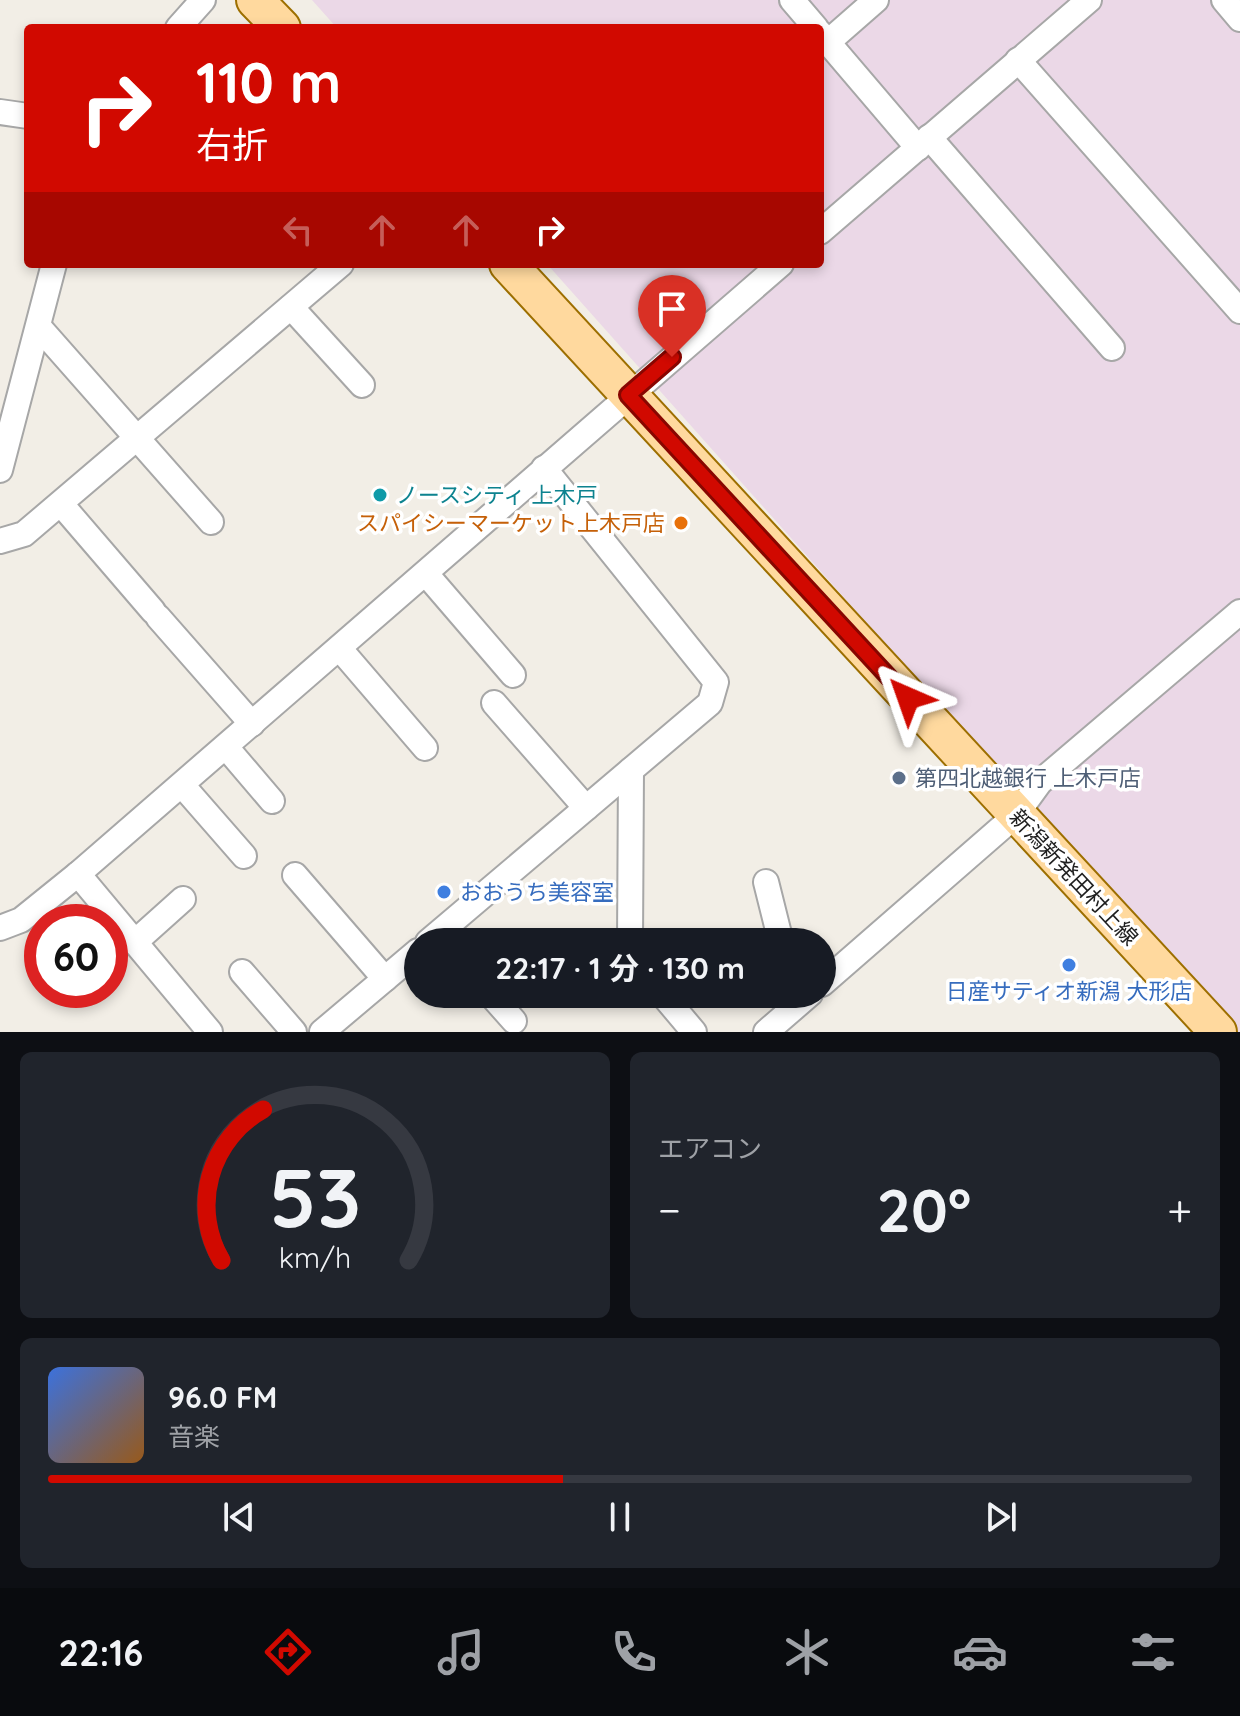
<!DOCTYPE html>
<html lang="ja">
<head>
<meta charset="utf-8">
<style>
	body { margin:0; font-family:Quicksand,"Noto Sans JP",sans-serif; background:#20242c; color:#f1f3f6; height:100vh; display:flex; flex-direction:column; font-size:30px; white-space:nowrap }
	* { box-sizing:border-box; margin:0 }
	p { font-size:26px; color:#9ea1a6 }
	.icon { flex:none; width:44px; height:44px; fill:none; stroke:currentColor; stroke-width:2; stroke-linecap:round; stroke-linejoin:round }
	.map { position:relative; height:1032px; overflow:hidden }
	.details { display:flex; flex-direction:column; gap:20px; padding:20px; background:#0d0f14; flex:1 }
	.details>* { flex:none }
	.top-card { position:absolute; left:24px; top:24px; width:800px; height:244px; border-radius:8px; box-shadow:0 4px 12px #0003; background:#d10900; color:#fff; overflow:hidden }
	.speed { position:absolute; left:24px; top:904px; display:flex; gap:16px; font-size:40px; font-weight:700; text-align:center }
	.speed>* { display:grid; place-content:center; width:104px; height:104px; border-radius:50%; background:#171b24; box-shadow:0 4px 12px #0003; line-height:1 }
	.speed .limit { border:12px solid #d22; background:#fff; color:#111 }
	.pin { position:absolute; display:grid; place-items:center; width:68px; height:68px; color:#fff; margin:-82px -34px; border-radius:50% 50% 50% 0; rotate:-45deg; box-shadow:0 0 8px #0007 }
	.pin .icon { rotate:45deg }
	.me { position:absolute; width:88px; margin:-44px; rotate:317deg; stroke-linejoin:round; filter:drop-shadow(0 0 6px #0008) }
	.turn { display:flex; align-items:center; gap:28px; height:168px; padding:0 40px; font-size:36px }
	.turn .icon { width:104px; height:104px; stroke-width:2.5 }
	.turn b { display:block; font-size:56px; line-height:68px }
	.lanes { display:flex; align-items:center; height:76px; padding:0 40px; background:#0003; justify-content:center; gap:40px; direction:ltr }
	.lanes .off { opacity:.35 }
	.big { font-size:60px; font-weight:700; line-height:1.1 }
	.details .tile { flex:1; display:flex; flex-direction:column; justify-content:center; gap:12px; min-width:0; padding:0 28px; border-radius:12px; background:#20242c }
	.details .dial { align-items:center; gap:0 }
	.dial svg { height:208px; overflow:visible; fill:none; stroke:#363941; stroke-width:7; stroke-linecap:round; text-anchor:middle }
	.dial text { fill:#f1f3f6; stroke:none }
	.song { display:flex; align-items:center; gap:24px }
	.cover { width:96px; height:96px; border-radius:12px; background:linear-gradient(135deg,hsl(220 70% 55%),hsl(30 70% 35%)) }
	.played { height:8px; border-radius:4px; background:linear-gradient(90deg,#d10900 45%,#363941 45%) }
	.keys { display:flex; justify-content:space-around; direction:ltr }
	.heat { display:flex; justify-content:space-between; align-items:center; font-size:44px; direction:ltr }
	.details .tiles { flex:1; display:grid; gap:20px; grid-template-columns:1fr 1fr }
	.tile:last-child { grid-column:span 2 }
	.trip { position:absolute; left:404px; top:928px; width:432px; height:80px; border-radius:40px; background:#171b24; box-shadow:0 4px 12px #0003; font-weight:700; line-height:80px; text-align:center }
	.tabs { display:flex; height:128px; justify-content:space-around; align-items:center; background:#090b0e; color:#9ea1a6 }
	.tabs .icon { width:56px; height:56px }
	.tabs .on { color:#d10900 }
	.tabs b { font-size:36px; color:#f1f3f6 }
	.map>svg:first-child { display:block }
	.industrial { fill:#ebd8e7 }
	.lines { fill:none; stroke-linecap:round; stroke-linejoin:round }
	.street-casing { stroke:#a7a7a7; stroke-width:28 }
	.primary-casing { stroke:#9d6f00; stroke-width:40 }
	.street { stroke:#fff; stroke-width:24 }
	.primary { stroke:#ffd99e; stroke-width:36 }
	.route-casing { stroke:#880600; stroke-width:20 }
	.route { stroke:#d10900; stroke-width:14 }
	.culture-dot { fill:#0f9aa8; stroke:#fff; stroke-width:3 }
	.food-dot { fill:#e8710a; stroke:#fff; stroke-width:3 }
	.service-dot { fill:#5c6f8a; stroke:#fff; stroke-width:3 }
	.shop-dot { fill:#3f7fe0; stroke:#fff; stroke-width:3 }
	.labels { text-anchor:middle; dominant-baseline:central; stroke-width:7; stroke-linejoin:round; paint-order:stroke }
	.culture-label { font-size:22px; fill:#0d838f; stroke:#fff; text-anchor:start }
	.food-label { font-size:22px; fill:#c56008; stroke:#fff; text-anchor:end }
	.service-label { font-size:22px; fill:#4e5e75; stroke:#fff; text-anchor:start }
	.street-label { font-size:22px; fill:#202020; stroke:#fff }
	.shop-label { font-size:22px; fill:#366cbe; stroke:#fff; text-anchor:start }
</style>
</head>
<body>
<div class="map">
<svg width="1240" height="1032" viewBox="0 0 1240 1032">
	<rect width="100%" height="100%" fill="#f2eee6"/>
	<path class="industrial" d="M312 0H1240V1032H1235L1124 912 547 264H820V28H337Z"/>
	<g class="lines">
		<defs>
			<g id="street">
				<path d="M792 0 816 28"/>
				<path d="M1224 0 1240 19"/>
				<path d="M178 28 203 0"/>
				<path d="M820 33 918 148"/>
				<path d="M828 42 876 0"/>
				<path d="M1018 60 1240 311"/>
				<path d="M0 112 28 116"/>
				<path d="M929 137 1112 348"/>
				<path d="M820 232 1089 0"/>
				<path d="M291 307 362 385"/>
				<path d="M39 327 211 522"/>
				<path d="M0 470 54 264"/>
				<path d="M61 504 153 611"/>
				<path d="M0 541 24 534 341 264"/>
				<path d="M427 575 513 675"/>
				<path d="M158 617 252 724"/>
				<path d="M340 649 425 748"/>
				<path d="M494 703 586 808"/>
				<path d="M226 747 272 801"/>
				<path d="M182 785 244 856"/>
				<path d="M78 874 210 1032"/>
				<path d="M295 875 385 979"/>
				<path d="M766 882 779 934 786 942"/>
				<path d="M0 928 21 920 78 874 781 264"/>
				<path d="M135 942 183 899"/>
				<path d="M428 942 710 703 716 682 544 468"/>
				<path d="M630 942 631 770"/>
				<path d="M242 972 294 1032"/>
				<path d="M822 984 1016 815 1040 782 1240 612"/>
				<path d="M490 994 514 1021"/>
				<path d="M662 994 694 1032"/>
				<path d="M322 1032 418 951"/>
				<path d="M766 1032 810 994"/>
			</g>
			<g id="primary">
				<path d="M255 0 282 28"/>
				<path d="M508 264 1218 1032"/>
			</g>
		</defs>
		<use href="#street" class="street-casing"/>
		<use href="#primary" class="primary-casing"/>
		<use href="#street" class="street"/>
		<use href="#primary" class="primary"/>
	</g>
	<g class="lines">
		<defs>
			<path id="route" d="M672 357 628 395 908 698"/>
		</defs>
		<use href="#route" class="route-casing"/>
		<use href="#route" class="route"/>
	</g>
	<circle class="culture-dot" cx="380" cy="495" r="8"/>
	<circle class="food-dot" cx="681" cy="523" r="8"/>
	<circle class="service-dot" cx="899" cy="778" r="8"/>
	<g class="shop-dot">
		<circle cx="444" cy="892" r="8"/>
		<circle cx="1069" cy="965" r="8"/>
	</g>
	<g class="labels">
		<g class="culture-label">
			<text x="396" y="495">ノースシティ 上木戸</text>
		</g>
		<g class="food-label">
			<text x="665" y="523">スパイシーマーケット上木戸店</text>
		</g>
		<g class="service-label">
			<text x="915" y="778">第四北越銀行 上木戸店</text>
		</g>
		<g class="street-label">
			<text transform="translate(1074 877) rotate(47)">新潟新発田村上線</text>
		</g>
		<g class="shop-label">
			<text x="460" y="892">おおうち美容室</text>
			<text x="1069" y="991" text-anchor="middle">日産サティオ新潟 大形店</text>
		</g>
	</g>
</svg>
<div class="speed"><div class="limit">60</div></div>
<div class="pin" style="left:672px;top:357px;background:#d93025"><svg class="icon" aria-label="arrive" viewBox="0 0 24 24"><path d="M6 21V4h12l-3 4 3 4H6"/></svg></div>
<svg class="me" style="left:908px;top:698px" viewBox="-20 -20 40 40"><path d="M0-17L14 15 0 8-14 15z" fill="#d10900" stroke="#fff" stroke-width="4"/></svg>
<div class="trip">22:17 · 1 分 · 130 m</div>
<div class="top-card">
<div class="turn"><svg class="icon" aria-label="right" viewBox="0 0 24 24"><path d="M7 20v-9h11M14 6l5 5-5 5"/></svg><div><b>110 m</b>右折</div></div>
<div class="lanes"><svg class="icon off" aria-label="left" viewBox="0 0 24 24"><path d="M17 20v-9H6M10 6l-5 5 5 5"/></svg><svg class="icon off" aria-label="ahead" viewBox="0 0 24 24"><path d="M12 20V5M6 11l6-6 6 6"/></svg><svg class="icon off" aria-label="ahead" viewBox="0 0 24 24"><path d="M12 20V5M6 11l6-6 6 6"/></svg><svg class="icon" aria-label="right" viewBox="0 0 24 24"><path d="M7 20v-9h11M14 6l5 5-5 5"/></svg></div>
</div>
</div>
<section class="details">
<div class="tiles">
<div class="tile dial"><svg viewBox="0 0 100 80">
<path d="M14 69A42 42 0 1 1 86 69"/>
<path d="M14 69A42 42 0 0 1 30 11" stroke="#d10900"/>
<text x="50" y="56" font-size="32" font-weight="700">53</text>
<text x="50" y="72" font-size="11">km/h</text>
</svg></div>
<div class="tile"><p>エアコン</p>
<div class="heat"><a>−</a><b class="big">20°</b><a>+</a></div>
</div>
<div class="tile">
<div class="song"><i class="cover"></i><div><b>96.0 FM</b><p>音楽</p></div></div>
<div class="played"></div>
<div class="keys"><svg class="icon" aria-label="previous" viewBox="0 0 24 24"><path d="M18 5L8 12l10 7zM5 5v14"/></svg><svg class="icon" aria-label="pause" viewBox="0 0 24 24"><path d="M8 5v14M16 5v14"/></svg><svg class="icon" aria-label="next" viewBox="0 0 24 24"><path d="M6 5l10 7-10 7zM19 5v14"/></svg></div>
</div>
</div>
</section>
<nav class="tabs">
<b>22:16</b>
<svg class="icon on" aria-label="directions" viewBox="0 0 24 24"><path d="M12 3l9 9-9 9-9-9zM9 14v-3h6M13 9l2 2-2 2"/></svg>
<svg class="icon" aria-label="music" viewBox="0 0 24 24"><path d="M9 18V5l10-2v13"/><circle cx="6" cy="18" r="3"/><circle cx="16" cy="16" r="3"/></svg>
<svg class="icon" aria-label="phone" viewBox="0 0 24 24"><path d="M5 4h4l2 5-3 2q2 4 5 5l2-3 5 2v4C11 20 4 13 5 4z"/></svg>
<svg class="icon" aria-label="climate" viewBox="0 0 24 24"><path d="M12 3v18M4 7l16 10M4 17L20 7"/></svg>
<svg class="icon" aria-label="car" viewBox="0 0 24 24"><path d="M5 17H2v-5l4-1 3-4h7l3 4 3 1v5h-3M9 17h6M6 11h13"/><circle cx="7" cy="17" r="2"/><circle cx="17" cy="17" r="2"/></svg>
<svg class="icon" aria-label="filters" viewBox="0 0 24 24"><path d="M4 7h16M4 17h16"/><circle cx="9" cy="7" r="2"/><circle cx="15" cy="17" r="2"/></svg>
</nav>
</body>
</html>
